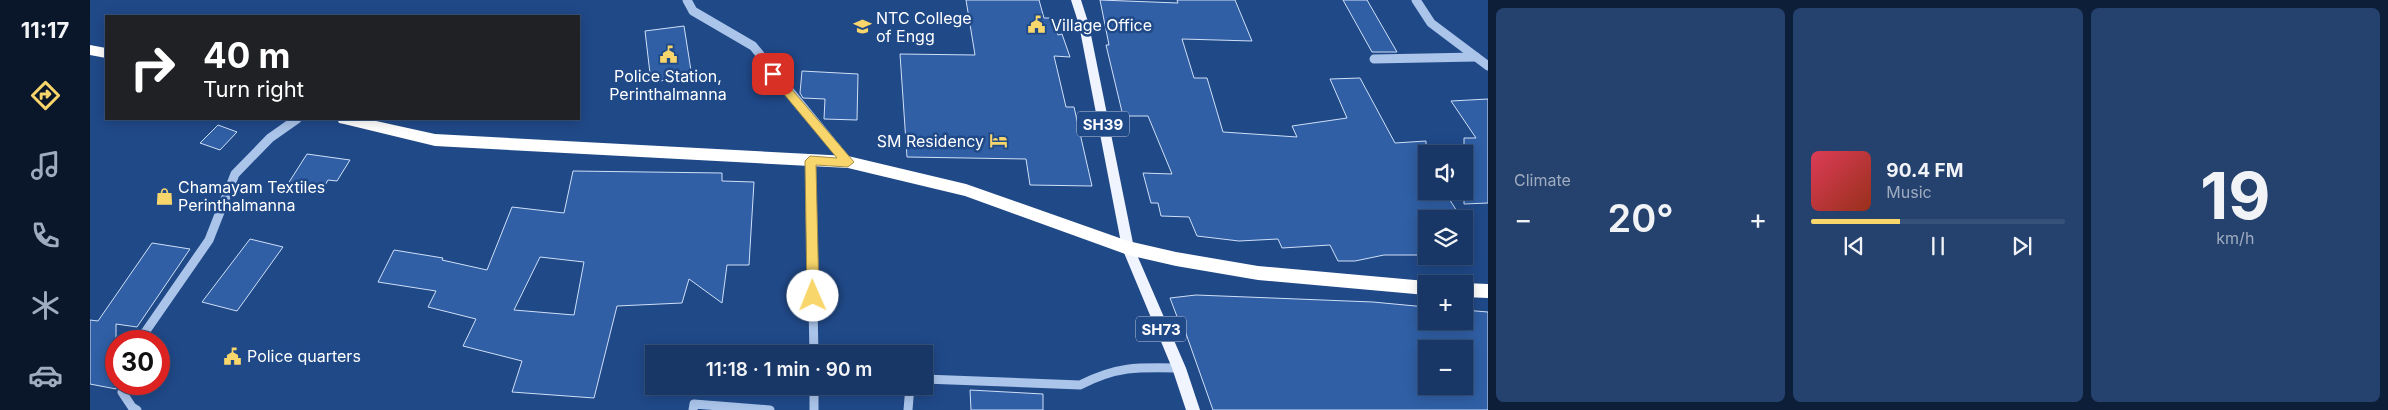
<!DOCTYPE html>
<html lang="en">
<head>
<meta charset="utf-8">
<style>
	body { margin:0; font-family:Inter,sans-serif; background:#25426f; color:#f1f3f6; height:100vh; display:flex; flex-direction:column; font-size:19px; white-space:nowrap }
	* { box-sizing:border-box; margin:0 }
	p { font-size:16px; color:#9facbf }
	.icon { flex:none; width:28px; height:28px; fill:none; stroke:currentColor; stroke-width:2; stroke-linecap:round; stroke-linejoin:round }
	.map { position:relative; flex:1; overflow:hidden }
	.drawer { display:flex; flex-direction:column; gap:8px; padding:8px; background:#0d1e38; width:900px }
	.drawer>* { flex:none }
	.top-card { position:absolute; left:15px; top:15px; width:475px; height:105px; border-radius:0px; box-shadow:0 2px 12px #0003,0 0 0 1px #36517a; background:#202124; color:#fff; overflow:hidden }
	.buttons { position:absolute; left:1328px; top:145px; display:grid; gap:10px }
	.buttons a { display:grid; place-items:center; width:55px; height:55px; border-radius:0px; background:#183766; box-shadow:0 2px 12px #0003,0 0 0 1px #36517a; font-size:25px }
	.speed { position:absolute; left:15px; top:330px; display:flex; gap:10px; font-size:25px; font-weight:700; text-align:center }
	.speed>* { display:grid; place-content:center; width:65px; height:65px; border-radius:50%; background:#183766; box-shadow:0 2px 12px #0003,0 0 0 1px #36517a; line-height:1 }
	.speed .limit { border:8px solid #d22; background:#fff; color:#111 }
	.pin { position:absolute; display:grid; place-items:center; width:42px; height:42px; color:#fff; margin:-21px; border-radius:10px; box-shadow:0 2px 8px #0006 }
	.me { position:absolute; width:55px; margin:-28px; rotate:359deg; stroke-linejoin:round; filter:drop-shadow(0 0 4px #0008) }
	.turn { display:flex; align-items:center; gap:18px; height:105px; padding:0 15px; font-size:22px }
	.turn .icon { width:65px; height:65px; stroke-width:2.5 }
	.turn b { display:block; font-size:35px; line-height:42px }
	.big { font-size:38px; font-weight:600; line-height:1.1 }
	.drawer .card { flex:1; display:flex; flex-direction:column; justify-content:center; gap:8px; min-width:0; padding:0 18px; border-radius:8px; background:#25426f }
	.drawer .dial { align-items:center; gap:0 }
	.dial b { font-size:65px; line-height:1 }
	.song { display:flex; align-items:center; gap:15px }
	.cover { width:60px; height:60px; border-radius:8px; background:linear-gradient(135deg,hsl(350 70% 55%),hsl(10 70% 35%)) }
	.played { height:5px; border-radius:2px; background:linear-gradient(90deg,#f8d66b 35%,#36517a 35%) }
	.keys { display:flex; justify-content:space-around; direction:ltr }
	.heat { display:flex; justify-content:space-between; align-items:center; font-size:28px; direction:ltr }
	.drawer .tiles { flex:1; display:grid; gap:8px; grid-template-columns:repeat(3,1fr) }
	.trip { position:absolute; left:555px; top:345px; width:288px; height:50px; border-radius:0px; background:#183766; box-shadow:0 2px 12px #0003,0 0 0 1px #36517a; font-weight:600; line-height:50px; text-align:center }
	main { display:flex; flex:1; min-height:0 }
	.dock { display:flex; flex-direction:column; width:90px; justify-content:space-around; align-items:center; background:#0a1629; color:#9facbf }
	.dock .icon { width:35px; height:35px }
	.dock .selected { color:#f8d66b }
	.dock b { font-size:22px; color:#f1f3f6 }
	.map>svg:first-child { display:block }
	.building { fill:#305fa5; stroke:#cfe0f8; fill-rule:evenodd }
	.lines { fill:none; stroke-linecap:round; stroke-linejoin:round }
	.minor { stroke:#aac4ea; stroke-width:9 }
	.major { fill:#eff4fe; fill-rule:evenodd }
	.highway { fill:#fff; fill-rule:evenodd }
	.route { fill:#f8d66b; stroke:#a18b46 }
	.labels { text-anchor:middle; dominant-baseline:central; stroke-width:5; stroke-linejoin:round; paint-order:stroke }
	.shield { fill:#204988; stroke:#bcc8db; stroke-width:1 }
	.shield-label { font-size:15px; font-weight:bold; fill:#fff }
	.poi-label { font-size:16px; fill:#fff; stroke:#204988; text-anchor:start }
</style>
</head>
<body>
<main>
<nav class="dock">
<b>11:17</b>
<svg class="icon selected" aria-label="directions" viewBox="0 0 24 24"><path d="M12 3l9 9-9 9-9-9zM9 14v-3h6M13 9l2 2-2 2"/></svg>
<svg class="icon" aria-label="music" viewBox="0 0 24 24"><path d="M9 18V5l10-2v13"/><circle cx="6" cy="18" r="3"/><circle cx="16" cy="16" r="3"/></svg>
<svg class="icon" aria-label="phone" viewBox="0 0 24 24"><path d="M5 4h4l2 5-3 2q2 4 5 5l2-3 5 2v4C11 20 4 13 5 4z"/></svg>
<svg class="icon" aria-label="climate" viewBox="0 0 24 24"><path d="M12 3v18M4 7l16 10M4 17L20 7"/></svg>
<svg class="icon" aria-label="car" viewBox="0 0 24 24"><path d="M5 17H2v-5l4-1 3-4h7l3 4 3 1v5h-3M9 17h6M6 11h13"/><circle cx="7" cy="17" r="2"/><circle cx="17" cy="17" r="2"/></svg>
</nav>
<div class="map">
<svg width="1398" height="410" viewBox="0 0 1398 410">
	<rect width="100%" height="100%" fill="#204988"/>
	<g class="building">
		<path d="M876 0H949L954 18H962L968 35 972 34 980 57 964 56 976 107H984L1002 186 940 185 936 159 817 157 810 54 885 55Z"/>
		<path d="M1010 0 1088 3 1087 0H1145L1162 41 1092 39 1104 78H1117L1133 132 1207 137 1202 126 1257 118 1240 79 1270 78 1305 143 1336 141V198L1356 194 1372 219H1336V255H1294L1265 261H1248L1240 245 1192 248 1188 239 1149 241 1107 236 1099 217 1071 216 1068 203H1061L1053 173 1082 174 1058 116H1033L1016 45H1019Z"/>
		<path d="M1253 0H1277L1307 52H1282Z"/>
		<path d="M594 26 602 77 561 82 555 31Z"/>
		<path d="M712 71 768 74 767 120 734 119 735 99 713 98 710 93Z"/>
		<path d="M1398 99V203L1374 204V138H1386L1361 101Z"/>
		<path d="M128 125 147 132 130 150 110 143Z"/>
		<path d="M217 154 260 160 247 181 238 180 230 194 194 190Z"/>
		<path d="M483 171 632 173V181L664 182 659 265H637L632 303 599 279 592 303 527 306 504 398 422 392 432 361 373 346 386 319 338 307 346 291 288 282 304 250 353 258 352 260 397 270 422 207 474 213ZM450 257 494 262 484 315 424 310Z"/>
		<path d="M160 239 193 247 147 311 112 302Z"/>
		<path d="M62 243 100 249 47 327 26 324V389L0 384V320L8 321Z"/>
		<path d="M1106 295 1283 302 1336 307V321H1374V310L1398 312V410H1123L1094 328 1091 327 1080 298ZM1336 349H1374V386H1336Z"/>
		<path d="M880 390 953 394V410H881Z"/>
	</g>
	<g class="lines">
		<g class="minor">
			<path d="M597 0 603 11 663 46 758 162"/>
			<path d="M1326 0 1341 23 1398 66"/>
			<path d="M1284 59 1386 57"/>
			<path d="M720 161 724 354"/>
			<path d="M49 341 119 240 145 174 180 138 207 119"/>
			<path d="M834 379 990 385C1027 366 1049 367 1089 368"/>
			<path d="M39 384 32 392 42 407 47 410"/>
			<path d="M724 386V410"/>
			<path d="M603 410 604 404 680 410"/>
			<path d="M818 410 820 386"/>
		</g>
		<path class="major" d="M981 0H991L999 25 1044 248 1096 368 1110 410H1096L1082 368 1032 248 989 25Z"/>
		<g class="highway">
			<path d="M0 45 16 48V58L0 55Z"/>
			<path d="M247 119H277L345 134 758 156 876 184 1038 241 1086 252 1168 266 1336 281 1342 284H1336V295L1168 280 1086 266 1038 255 875 196 758 168 345 146 254 124 249 123Z"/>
			<path d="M1374 283 1398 284V298L1374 297V284H1371Z"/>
		</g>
	</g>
	<path class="route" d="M683 70 686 71 764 162 758 167 726 165 729 296 723 301 717 296 715 161 720 156 747 158 679 76V71Z"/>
	<defs>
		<symbol id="civic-bare" viewBox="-9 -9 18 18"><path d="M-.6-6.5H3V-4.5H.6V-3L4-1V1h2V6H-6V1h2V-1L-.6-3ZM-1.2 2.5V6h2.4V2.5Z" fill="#f8d66b" stroke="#204988" stroke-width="2.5" paint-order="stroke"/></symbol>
		<symbol id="university-bare" viewBox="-9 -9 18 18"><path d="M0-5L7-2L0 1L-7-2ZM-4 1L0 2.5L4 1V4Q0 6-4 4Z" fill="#f8d66b" stroke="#204988" stroke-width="2.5" paint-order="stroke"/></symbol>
		<symbol id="hotel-bare" viewBox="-9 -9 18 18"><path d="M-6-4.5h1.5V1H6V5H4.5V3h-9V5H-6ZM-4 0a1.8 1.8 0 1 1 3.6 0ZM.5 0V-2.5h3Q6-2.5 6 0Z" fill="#f8d66b" stroke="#204988" stroke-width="2.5" paint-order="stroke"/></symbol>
		<symbol id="shop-bare" viewBox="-9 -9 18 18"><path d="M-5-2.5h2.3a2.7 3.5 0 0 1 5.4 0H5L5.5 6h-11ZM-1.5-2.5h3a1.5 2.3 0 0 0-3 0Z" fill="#f8d66b" stroke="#204988" stroke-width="2.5" paint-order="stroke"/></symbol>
	</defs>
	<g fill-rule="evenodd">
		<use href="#civic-bare" x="934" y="12" width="25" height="25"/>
		<use href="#university-bare" x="760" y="14" width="25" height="25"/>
		<use href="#civic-bare" x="566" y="42" width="25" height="25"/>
		<use href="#hotel-bare" x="896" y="128" width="25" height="25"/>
		<use href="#shop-bare" x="62" y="184" width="25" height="25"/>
		<use href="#civic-bare" x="130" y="344" width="25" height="25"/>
	</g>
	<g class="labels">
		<g class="shield">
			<rect x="987" y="111.5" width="52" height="25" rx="4"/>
			<rect x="1046" y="316.5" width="50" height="25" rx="4"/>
		</g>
		<g class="shield-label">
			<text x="1013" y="124">SH39</text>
			<text x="1071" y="329">SH73</text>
		</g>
		<g class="poi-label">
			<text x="786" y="18">NTC College<tspan x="786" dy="18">of Engg</tspan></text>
			<text x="961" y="25">Village Office</text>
			<text x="578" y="76" text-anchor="middle">Police Station,<tspan x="578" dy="18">Perinthalmanna</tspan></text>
			<text x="894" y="141" text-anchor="end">SM Residency</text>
			<text x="88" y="187">Chamayam Textiles<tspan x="88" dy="18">Perinthalmanna</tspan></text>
			<text x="157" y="356">Police quarters</text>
		</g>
	</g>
</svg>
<div class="buttons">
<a><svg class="icon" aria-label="sound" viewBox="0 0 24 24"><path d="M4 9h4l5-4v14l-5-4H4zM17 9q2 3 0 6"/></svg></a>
<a><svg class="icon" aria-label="layers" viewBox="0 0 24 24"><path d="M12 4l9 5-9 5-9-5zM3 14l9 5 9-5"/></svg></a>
<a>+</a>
<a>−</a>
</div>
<div class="speed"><div class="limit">30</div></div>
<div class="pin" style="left:683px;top:74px;background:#d93025"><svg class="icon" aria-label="arrive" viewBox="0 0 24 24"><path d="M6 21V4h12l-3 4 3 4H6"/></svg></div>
<svg class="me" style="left:723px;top:296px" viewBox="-20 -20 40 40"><circle r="19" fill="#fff"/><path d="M0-13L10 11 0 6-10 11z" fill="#f8d66b"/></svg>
<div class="trip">11:18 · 1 min · 90 m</div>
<div class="top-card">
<div class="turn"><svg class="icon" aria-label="right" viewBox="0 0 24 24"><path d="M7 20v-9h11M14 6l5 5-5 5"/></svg><div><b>40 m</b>Turn right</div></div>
</div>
</div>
<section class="drawer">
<div class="tiles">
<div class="card"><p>Climate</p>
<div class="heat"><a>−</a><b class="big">20°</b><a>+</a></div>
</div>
<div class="card">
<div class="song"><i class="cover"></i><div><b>90.4 FM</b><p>Music</p></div></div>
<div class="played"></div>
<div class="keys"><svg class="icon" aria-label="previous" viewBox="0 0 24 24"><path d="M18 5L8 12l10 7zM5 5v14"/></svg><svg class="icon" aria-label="pause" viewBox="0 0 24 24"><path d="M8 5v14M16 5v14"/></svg><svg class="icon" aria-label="next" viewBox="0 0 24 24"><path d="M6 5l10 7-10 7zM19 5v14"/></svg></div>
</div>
<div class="card dial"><b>19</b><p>km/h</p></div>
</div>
</section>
</main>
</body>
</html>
